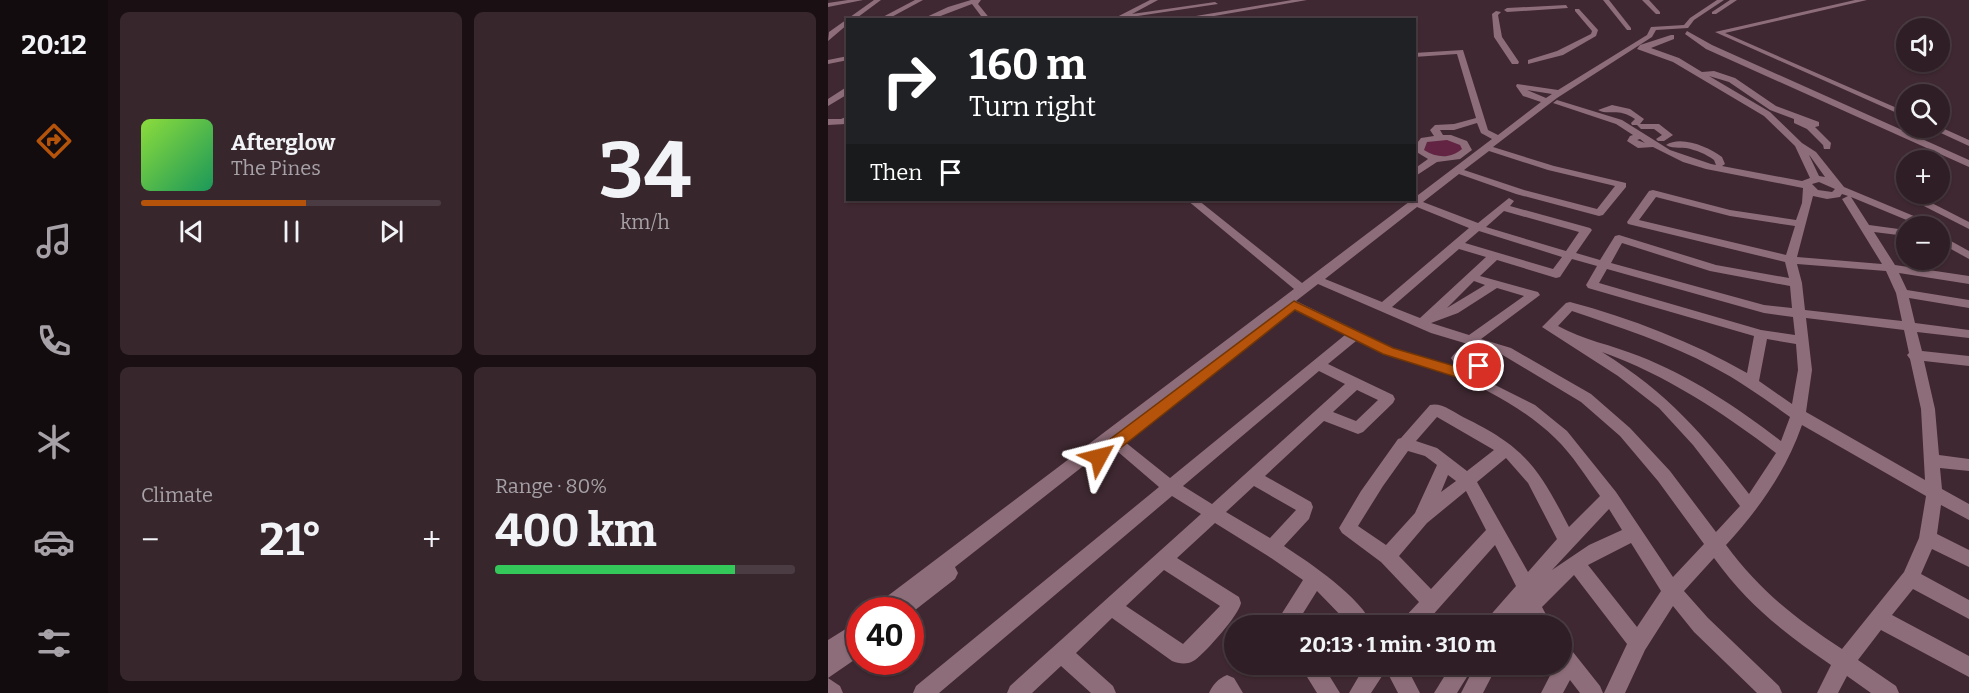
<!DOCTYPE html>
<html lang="en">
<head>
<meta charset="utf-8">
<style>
	body { margin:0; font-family:Bitter,serif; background:#37272d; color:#f1f3f6; height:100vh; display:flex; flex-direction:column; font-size:22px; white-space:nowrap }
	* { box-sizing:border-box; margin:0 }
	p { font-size:20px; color:#a7a2a7 }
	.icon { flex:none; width:33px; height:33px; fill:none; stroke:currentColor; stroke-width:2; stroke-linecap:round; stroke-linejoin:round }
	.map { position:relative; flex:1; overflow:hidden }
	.side { display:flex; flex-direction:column; gap:12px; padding:12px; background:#1a1014; width:720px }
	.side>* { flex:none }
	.banner { position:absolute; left:18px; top:18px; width:570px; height:183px; border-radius:0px; box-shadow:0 2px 4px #0004,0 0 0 2px #4a3c42; background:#202124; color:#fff; overflow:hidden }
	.tools { position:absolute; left:1068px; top:18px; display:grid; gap:12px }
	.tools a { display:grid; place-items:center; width:54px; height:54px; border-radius:50%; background:#2f1e25; box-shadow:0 2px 4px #0004,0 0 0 2px #4a3c42; font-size:30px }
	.speed { position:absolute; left:18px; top:597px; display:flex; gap:12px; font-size:30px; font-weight:700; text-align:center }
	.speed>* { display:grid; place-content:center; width:78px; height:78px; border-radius:50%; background:#2f1e25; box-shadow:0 2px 4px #0004,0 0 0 2px #4a3c42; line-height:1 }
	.speed .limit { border:9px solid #d22; background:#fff; color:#111 }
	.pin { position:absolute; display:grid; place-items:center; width:51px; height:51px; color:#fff; margin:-26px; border:3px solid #fff; border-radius:50%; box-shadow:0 2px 6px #0007 }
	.me { position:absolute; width:66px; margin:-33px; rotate:52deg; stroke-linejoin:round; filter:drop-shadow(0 0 4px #0008) }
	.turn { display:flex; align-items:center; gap:21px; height:126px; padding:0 24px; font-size:27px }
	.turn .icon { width:78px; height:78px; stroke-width:2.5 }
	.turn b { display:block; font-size:42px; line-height:51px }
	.then { display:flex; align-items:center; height:57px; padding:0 24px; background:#0003; gap:12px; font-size:22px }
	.big { font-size:45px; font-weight:700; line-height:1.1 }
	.side .widget { flex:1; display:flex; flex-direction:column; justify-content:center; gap:9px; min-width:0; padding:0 21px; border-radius:9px; background:#37272d }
	.side .dial { align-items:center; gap:0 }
	.dial b { font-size:78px; line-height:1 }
	.song { display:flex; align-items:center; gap:18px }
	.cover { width:72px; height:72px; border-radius:9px; background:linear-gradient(135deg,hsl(90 70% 55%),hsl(150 70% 35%)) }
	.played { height:6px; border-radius:3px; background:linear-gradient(90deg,#b45309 55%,#4a3c42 55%) }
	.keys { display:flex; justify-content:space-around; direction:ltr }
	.heat { display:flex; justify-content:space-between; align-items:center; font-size:33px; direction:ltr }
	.charge { height:9px; border-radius:4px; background:linear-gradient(90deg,#34c759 80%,#4a3c42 0) }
	.side .tiles { flex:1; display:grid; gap:12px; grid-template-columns:repeat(2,1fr) }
	.trip { position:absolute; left:396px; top:615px; width:348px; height:60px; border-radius:30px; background:#2f1e25; box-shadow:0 2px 4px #0004,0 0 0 2px #4a3c42; font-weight:700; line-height:60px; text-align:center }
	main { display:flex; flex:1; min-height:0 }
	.tab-bar { display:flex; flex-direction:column; width:108px; justify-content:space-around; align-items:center; background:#130c0f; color:#a7a2a7 }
	.tab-bar .icon { width:42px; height:42px }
	.tab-bar .on { color:#b45309 }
	.tab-bar b { font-size:27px; color:#f1f3f6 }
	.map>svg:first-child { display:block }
	.green { fill:#632443 }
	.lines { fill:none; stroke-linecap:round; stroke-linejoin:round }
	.minor { fill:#8d6d79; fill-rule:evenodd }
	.route { fill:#b45309; stroke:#753606; stroke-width:1.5 }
</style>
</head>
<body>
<main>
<nav class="tab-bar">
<b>20:12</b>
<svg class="icon on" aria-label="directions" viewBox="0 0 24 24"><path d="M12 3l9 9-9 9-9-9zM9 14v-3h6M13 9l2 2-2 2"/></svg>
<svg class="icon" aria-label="music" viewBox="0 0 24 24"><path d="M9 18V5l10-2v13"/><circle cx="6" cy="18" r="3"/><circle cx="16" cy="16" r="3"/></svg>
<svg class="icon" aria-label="phone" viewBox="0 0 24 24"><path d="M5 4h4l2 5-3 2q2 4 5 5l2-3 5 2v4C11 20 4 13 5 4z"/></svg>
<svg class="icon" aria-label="climate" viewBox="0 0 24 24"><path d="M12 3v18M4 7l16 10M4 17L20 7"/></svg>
<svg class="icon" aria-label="car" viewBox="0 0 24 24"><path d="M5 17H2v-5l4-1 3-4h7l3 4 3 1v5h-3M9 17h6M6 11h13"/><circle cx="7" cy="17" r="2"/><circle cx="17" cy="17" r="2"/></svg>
<svg class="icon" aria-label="filters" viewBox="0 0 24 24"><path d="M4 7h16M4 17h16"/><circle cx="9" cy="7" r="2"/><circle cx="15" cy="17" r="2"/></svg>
</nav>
<section class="side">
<div class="tiles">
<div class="widget">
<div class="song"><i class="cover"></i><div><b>Afterglow</b><p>The Pines</p></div></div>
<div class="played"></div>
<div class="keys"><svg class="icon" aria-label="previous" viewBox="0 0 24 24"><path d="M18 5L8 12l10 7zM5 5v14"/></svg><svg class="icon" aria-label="pause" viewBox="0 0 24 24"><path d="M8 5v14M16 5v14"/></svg><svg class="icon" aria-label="next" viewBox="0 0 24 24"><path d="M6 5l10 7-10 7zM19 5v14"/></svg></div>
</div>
<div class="widget dial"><b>34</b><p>km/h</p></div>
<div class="widget"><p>Climate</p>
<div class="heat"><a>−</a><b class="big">21°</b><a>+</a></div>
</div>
<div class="widget"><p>Range · 80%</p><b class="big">400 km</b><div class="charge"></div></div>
</div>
</section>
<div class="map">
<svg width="1141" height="693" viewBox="0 0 1141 693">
	<rect width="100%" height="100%" fill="#3f2831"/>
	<path class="green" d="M625 139 636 147 628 156 608 157 594 150 599 141Z"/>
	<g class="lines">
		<g class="minor">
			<path d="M20 0H35L0 7V3Z"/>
			<path d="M46 0H53L26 20H20V24L0 41 1 32Z"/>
			<path d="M87 0H95L58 20H49Z"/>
			<path d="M143 0H153L150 4 163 20H156L144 4 102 20H92L120 7Z"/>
			<path d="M322 0H330L304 14 387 2 390 4 283 20Z"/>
			<path d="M464 0H479L363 20H344Z"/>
			<path d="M775 0H781L803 28V30H799Z"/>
			<path d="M814 0H821L832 12V14H828Z"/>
			<path d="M889 0H896L866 20 860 28 828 30 824 37 729 98 665 147 726 166 798 183V187L775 215 771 216 688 194 631 174 595 202 650 223 681 198 686 201 682 206 762 228 764 230 748 253 772 260 787 236 791 235 888 265 961 278 957 262 800 224 799 222 821 191 825 190 902 210 968 220 974 203 975 188 878 169 855 162 825 147 810 148 799 141 802 136 805 135 788 124 725 103 729 100 794 120 842 150 883 164 888 165 886 160C878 154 868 150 858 148 851 147 844 149 838 145 853 135 881 147 894 157L897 164 894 166 974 181 982 178 967 146 936 116 845 62 809 49 812 45 843 35H846V39L823 48 851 58 874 72 886 71 907 78 948 106 991 122V126L987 127 1003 143 1002 149H996L995 145 979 129 966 123V119L942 110 901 82 881 76 942 112 974 143 988 152 1016 187 1105 224 1106 226H1093L1023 197 1041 225 1078 230V236L1046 232 1067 265 1141 276V284L1071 273 1079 290 1141 300V308L1081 298 1087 323 1141 330V338L1089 332 1094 351 1141 356V366L1096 361 1107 409 1111 455 1141 459V471L1112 468 1114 489 1141 504V520L1113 505 1109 534 1141 550V567L1104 549 1093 574 1141 600V619L1085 589 1064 615 1141 656V677L1053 630 1030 660 1068 686 1071 693H1043L1019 676 1010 693H989L1003 665C955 632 921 606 886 558L856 591 880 618 951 686 954 693H929L866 632 845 606 817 650 797 693H776L799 644 746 575 714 607 724 626H704L703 623 701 626H680V624L679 626H657L659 619 688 586 667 545 595 626H573L575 619 591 602 553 562 514 533 511 528 533 491 570 439 573 438 602 405C613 402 626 412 635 417 697 447 710 467 741 527L772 496C758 477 744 454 727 438 699 411 659 388 622 375 590 364 558 356 528 341L500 364 565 395 567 399 565 403 535 432 530 434 496 421 437 476 483 502 485 507 481 519 456 546C482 563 533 597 545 626H523L489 591 467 626H446L475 580 440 556 387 523 349 558 411 597 413 603C411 615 378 652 367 660 360 665 351 664 344 661L284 618 248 653 285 686 288 693H263L233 666 204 693H179L182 686 373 514 344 496 111 693H85L88 686 331 487 282 445 127 567 130 573 127 579 82 614V610H47L49 604 466 289 359 200H370L474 283 664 139 653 133 649 123 626 130H612L615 135H623L639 141 644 150 632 159 609 162 586 177V169L600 159 587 151 586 147 593 138 606 136 602 130 607 125 626 124 648 118 629 54 586 57V53L635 50 660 130 670 135 713 102 695 96 688 86 689 84 730 90 819 35 823 27 856 25 862 18ZM699 90 724 94 718 98ZM812 139 817 143 809 140ZM619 140 632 145 634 149C622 159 609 158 596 150L599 142ZM661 151 720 170 787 186 769 209 696 190 636 170ZM981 155 982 156 997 177 991 176ZM991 182 1007 189 1004 192 990 190 984 184ZM1014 194 1020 196 1014 199 1054 264 969 257 985 196 999 199 1012 197ZM828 197 902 216 967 226 958 255 811 220ZM589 207 641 228 554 302 497 279ZM676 211 751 232 738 251 658 227ZM651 231 734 257 725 269 637 243ZM794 243 882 271 962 286 964 308 936 305 783 263ZM631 249 658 257 592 318 564 307ZM744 259 769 266 758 285 760 288 926 336 919 373C865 342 802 318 742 302L738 303 714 327 790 376 831 408 865 445 912 506 888 532 842 471 802 428 763 394 683 348 653 339 712 295 710 292 652 276 669 260 728 278 732 277ZM969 264 1058 271 1068 293 1074 321 977 310 974 283ZM779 269 936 313 965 317 967 335 933 330 771 283ZM646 281 657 285 619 308ZM490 284 603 333 673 354 753 402 792 436 830 481 876 544 845 577 788 492 739 431 707 405 643 373 659 367 662 358 657 350C642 346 632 345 623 358L629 367 565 348 468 301ZM669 288 696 296 641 335 603 323 630 313ZM460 307 517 335 342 478 292 438ZM744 311C791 327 841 343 885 367 912 381 937 399 962 417L953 441C909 407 862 376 811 356 784 345 755 340 730 326ZM978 318 1076 330 1081 353 1079 355 1082 359 1093 409 1097 480 978 412 984 370ZM939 339 968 344 970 370 964 404 931 381ZM774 352C838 375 894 412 948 453L921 494C874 433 841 394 774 352ZM640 356 648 357V361L644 363 638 360ZM491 371 517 384 384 504 355 486ZM529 390 550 400 528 421 505 412ZM609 417 666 450 639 471 609 448 588 441ZM974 425 1098 496 1091 538 1076 572 1014 649C966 617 933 592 898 545 931 509 958 471 974 425ZM580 451 597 456 609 465 587 513 558 545 530 526 555 486ZM678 458 700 483 729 539 700 572 649 482ZM620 475 628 481 613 492ZM426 486 468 510 442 538 398 512ZM638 491 658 530 603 589 571 556 599 523ZM781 509 794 530 761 545 724 570ZM803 543 833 591 809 627 760 565ZM336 570 392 606 355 644 298 606Z"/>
			<path d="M902 0H909L888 14H884V12Z"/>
			<path d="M1027 0H1039L897 33 1078 112V117L887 32Z"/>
			<path d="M738 5 740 8 679 12 676 10 679 8Z"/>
			<path d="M747 9H751L770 30 768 36 735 55 700 64V60L729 51 763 34 764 31 747 11Z"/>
			<path d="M668 11 673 12 670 15 674 37 691 62 690 64H684L666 37 664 14Z"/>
			<path d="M859 31 884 45 1141 160V167L878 49 857 34Z"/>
			<path d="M20 56V60L0 64V60Z"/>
			<path d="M17 88H20V94L0 106V99Z"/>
			<path d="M784 105 802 109 816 119 812 124H831L845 135 836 141H830L828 139 834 135 826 129H813L809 125H804L803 123 807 119C790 107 781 116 770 110Z"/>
			<path d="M20 116 18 124 0 125V119H13Z"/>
			<path d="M1112 127 1141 140V146L1102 128Z"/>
			<path d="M1092 197 1141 222V229L1088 202V198Z"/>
			<path d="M1112 235 1141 251V259L1112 243Z"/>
			<path d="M32 620V656L0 678 12 686 15 693H0V640Z"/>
			<path d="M734 644 741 647 772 686 775 693H752L742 680 735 693H713L728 664H734Z"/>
			<path d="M471 664H494L512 693H489Z"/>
			<path d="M538 664H577L592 693H570L558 670 543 693H521Z"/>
			<path d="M624 664H647L629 693H606Z"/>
			<path d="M648 664H670L655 693H633Z"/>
			<path d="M399 675 406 678 415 693H381C385 684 390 679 399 675Z"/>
		</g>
	</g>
	<path class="route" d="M466 301 565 348 626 366C634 359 651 357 658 366L656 369 638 371 628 377 555 354 467 310 276 461H265L263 457 265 452Z"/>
</svg>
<div class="tools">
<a><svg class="icon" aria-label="sound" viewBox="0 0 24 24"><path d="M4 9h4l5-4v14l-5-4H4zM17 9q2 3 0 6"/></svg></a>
<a><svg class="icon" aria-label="search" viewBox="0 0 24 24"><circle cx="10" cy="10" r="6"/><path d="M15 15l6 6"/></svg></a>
<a>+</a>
<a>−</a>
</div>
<div class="speed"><div class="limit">40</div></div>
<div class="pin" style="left:651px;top:366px;background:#d93025"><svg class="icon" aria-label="arrive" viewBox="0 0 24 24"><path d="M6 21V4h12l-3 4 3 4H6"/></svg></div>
<svg class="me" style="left:271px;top:457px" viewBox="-20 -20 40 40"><path d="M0-17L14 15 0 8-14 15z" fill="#b45309" stroke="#fff" stroke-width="4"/></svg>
<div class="trip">20:13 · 1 min · 310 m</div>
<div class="banner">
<div class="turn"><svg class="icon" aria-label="right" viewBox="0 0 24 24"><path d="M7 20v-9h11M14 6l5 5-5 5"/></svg><div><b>160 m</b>Turn right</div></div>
<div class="then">Then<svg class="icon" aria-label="arrive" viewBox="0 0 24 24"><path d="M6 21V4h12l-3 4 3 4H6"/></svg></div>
</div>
</div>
</main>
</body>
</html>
